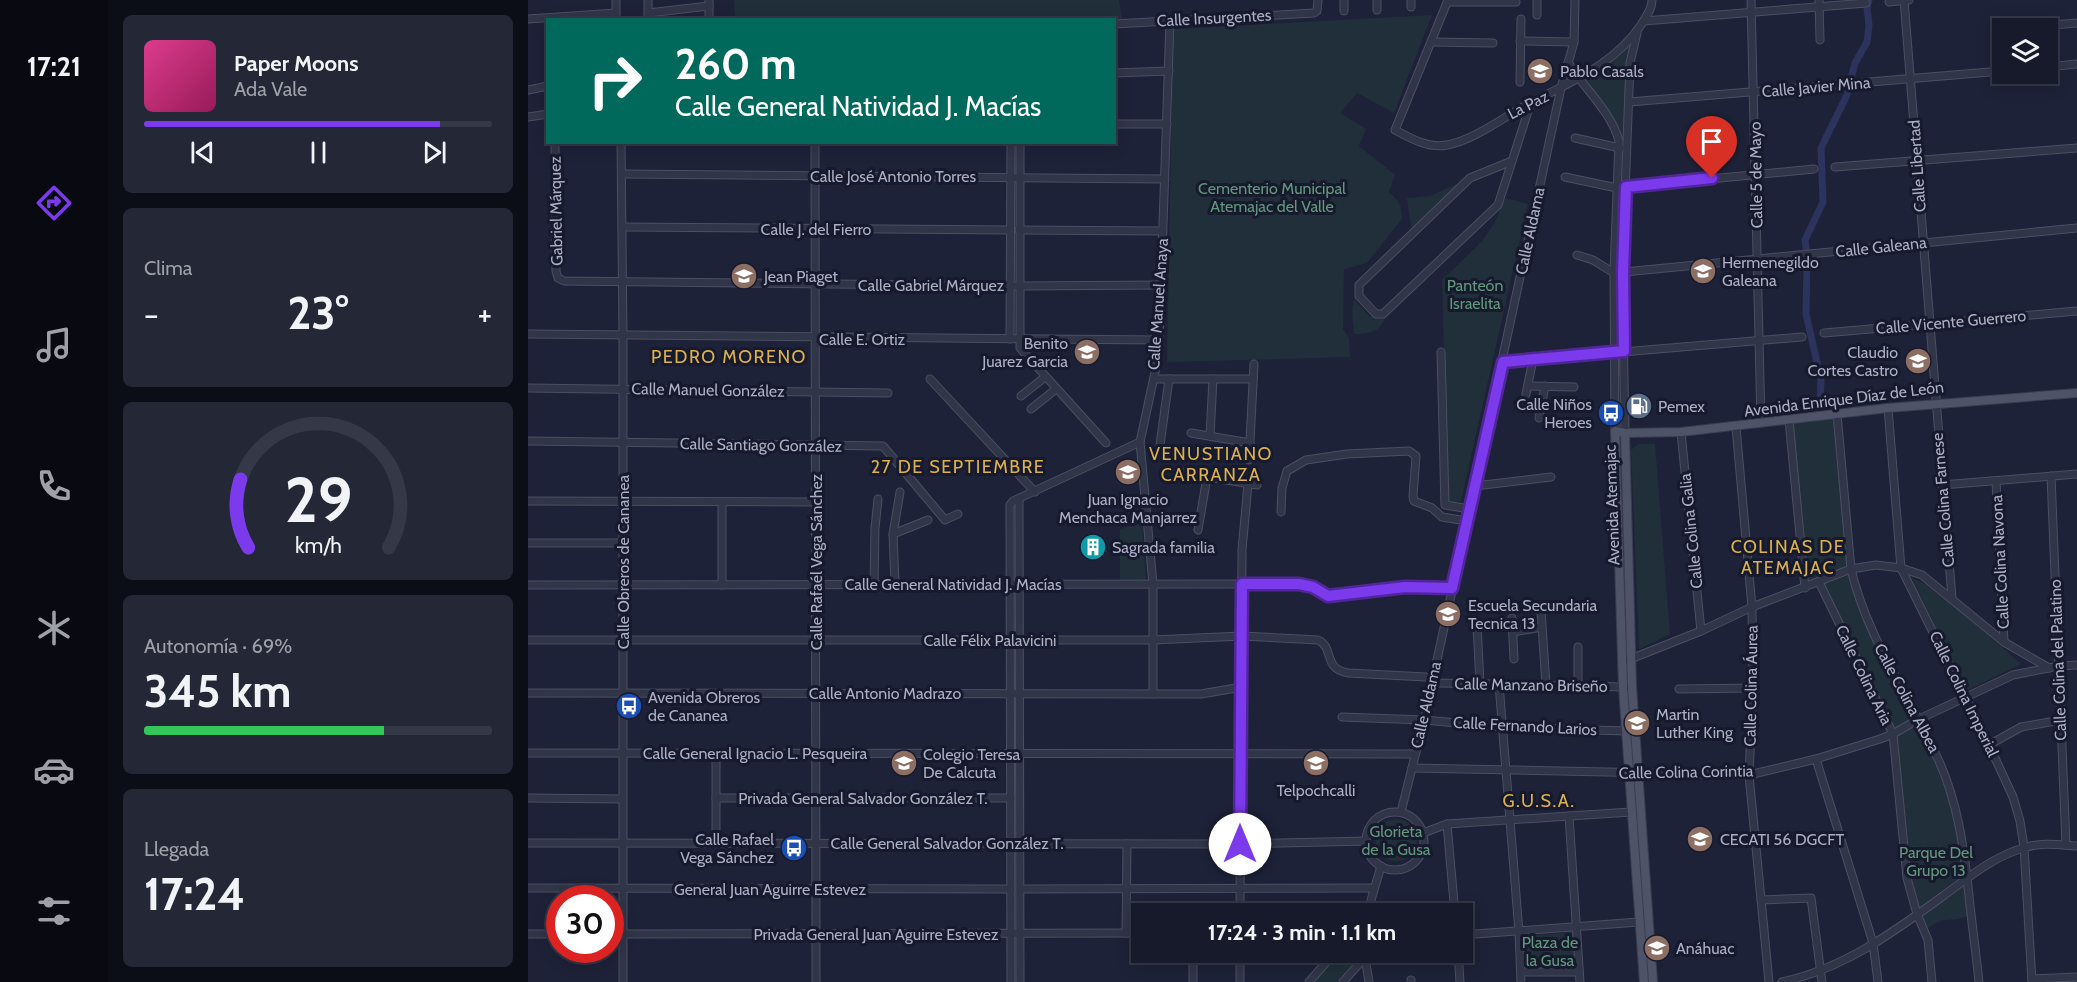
<!DOCTYPE html>
<html lang="es">
<head>
<meta charset="utf-8">
<style>
	body { margin:0; font-family:Cabin,sans-serif; background:#232736; color:#f1f3f6; height:100vh; display:flex; flex-direction:column; font-size:22px; white-space:nowrap }
	* { box-sizing:border-box; margin:0 }
	p { font-size:20px; color:#9ea1a8 }
	.icon { flex:none; width:33px; height:33px; fill:none; stroke:currentColor; stroke-width:2; stroke-linecap:round; stroke-linejoin:round }
	.map { position:relative; flex:1; overflow:hidden }
	.details { display:flex; flex-direction:column; gap:15px; padding:15px; background:#0c0e17; width:420px }
	.details>* { flex:none }
	.top-card { position:absolute; left:18px; top:18px; width:570px; height:126px; border-radius:0px; box-shadow:0 3px 15px #0003,0 0 0 2px #353847; background:#00695c; color:#fff; overflow:hidden }
	.buttons { position:absolute; left:1464px; top:18px; display:grid; gap:12px }
	.buttons a { display:grid; place-items:center; width:66px; height:66px; border-radius:0px; background:#161a2a; box-shadow:0 3px 15px #0003,0 0 0 2px #353847; font-size:30px }
	.speed { position:absolute; left:18px; top:885px; display:flex; gap:12px; font-size:30px; font-weight:700; text-align:center }
	.speed>* { display:grid; place-content:center; width:78px; height:78px; border-radius:50%; background:#161a2a; box-shadow:0 3px 15px #0003,0 0 0 2px #353847; line-height:1 }
	.speed .limit { border:9px solid #d22; background:#fff; color:#111 }
	.pin { position:absolute; display:grid; place-items:center; width:51px; height:51px; color:#fff; margin:-62px -26px; border-radius:50% 50% 50% 0; rotate:-45deg; box-shadow:0 0 6px #0007 }
	.pin .icon { rotate:45deg }
	.me { position:absolute; width:66px; margin:-33px; rotate:0deg; stroke-linejoin:round; filter:drop-shadow(0 0 4px #0008) }
	.turn { display:flex; align-items:center; gap:21px; height:126px; padding:0 30px; font-size:27px }
	.turn .icon { width:78px; height:78px; stroke-width:2.5 }
	.turn b { display:block; font-size:42px; line-height:51px }
	.big { font-size:45px; font-weight:700; line-height:1.1 }
	.details .widget { flex:1; display:flex; flex-direction:column; justify-content:center; gap:9px; min-width:0; padding:0 21px; border-radius:9px; background:#232736 }
	.details .dial { align-items:center; gap:0 }
	.dial svg { height:156px; overflow:visible; fill:none; stroke:#353847; stroke-width:7; stroke-linecap:round; text-anchor:middle }
	.dial text { fill:#f1f3f6; stroke:none }
	.song { display:flex; align-items:center; gap:18px }
	.cover { width:72px; height:72px; border-radius:9px; background:linear-gradient(135deg,hsl(330 70% 55%),hsl(330 70% 35%)) }
	.played { height:6px; border-radius:3px; background:linear-gradient(90deg,#7c3aed 85%,#353847 85%) }
	.keys { display:flex; justify-content:space-around; direction:ltr }
	.heat { display:flex; justify-content:space-between; align-items:center; font-size:33px; direction:ltr }
	.charge { height:9px; border-radius:4px; background:linear-gradient(90deg,#34c759 69%,#353847 0) }
	.trip { position:absolute; left:603px; top:903px; width:342px; height:60px; border-radius:0px; background:#161a2a; box-shadow:0 3px 15px #0003,0 0 0 2px #353847; font-weight:700; line-height:60px; text-align:center }
	main { display:flex; flex:1; min-height:0 }
	.tabs { display:flex; flex-direction:column; width:108px; justify-content:space-around; align-items:center; background:#090a11; color:#9ea1a8 }
	.tabs .icon { width:42px; height:42px }
	.tabs .on { color:#7c3aed }
	.tabs b { font-size:27px; color:#f1f3f6 }
	.map>svg:first-child { display:block }
	.green { fill:#202f39 }
	.lines { fill:none; stroke-linecap:round; stroke-linejoin:round }
	.canal { stroke:#2c335c; stroke-width:7 }
	.minor-casing { stroke:#4c4f63; stroke-width:9 }
	.major-casing { stroke:#3b3e51; stroke-width:10 }
	.minor { stroke:#313548; stroke-width:7 }
	.major { stroke:#4f5368; stroke-width:8 }
	.route-casing { stroke:#51269a; stroke-width:15 }
	.route { stroke:#7c3aed; stroke-width:10 }
	.labels { text-anchor:middle; dominant-baseline:central; stroke-width:6; stroke-linejoin:round; paint-order:stroke }
	.street-label { font-size:16px; fill:#abaec5; stroke:#171a2c }
	.poi-label { font-size:16px; fill:#abaec5; stroke:#171a2c; text-anchor:start }
	.park-label { font-size:16px; fill:#61977c; stroke:#171a2c }
	.neighbourhood-label { font-size:18px; letter-spacing:1.5px; fill:#dbb150; stroke:#171a2c }
</style>
</head>
<body>
<main>
<nav class="tabs">
<b>17:21</b>
<svg class="icon on" aria-label="directions" viewBox="0 0 24 24"><path d="M12 3l9 9-9 9-9-9zM9 14v-3h6M13 9l2 2-2 2"/></svg>
<svg class="icon" aria-label="music" viewBox="0 0 24 24"><path d="M9 18V5l10-2v13"/><circle cx="6" cy="18" r="3"/><circle cx="16" cy="16" r="3"/></svg>
<svg class="icon" aria-label="phone" viewBox="0 0 24 24"><path d="M5 4h4l2 5-3 2q2 4 5 5l2-3 5 2v4C11 20 4 13 5 4z"/></svg>
<svg class="icon" aria-label="climate" viewBox="0 0 24 24"><path d="M12 3v18M4 7l16 10M4 17L20 7"/></svg>
<svg class="icon" aria-label="car" viewBox="0 0 24 24"><path d="M5 17H2v-5l4-1 3-4h7l3 4 3 1v5h-3M9 17h6M6 11h13"/><circle cx="7" cy="17" r="2"/><circle cx="17" cy="17" r="2"/></svg>
<svg class="icon" aria-label="filters" viewBox="0 0 24 24"><path d="M4 7h16M4 17h16"/><circle cx="9" cy="7" r="2"/><circle cx="15" cy="17" r="2"/></svg>
</nav>
<section class="details">
<div class="widget">
<div class="song"><i class="cover"></i><div><b>Paper Moons</b><p>Ada Vale</p></div></div>
<div class="played"></div>
<div class="keys"><svg class="icon" aria-label="previous" viewBox="0 0 24 24"><path d="M18 5L8 12l10 7zM5 5v14"/></svg><svg class="icon" aria-label="pause" viewBox="0 0 24 24"><path d="M8 5v14M16 5v14"/></svg><svg class="icon" aria-label="next" viewBox="0 0 24 24"><path d="M6 5l10 7-10 7zM19 5v14"/></svg></div>
</div>
<div class="widget"><p>Clima</p>
<div class="heat"><a>−</a><b class="big">23°</b><a>+</a></div>
</div>
<div class="widget dial"><svg viewBox="0 0 100 80">
<path d="M14 69A42 42 0 1 1 86 69"/>
<path d="M14 69A42 42 0 0 1 10 34" stroke="#7c3aed"/>
<text x="50" y="56" font-size="32" font-weight="700">29</text>
<text x="50" y="72" font-size="11">km/h</text>
</svg></div>
<div class="widget"><p>Autonomía · 69%</p><b class="big">345 km</b><div class="charge"></div></div>
<div class="widget"><p>Llegada</p><b class="big">17:24</b></div>
</section>
<div class="map">
<svg width="1549" height="982" viewBox="0 0 1549 982">
	<rect width="100%" height="100%" fill="#1e2238"/>
	<g class="green">
		<path d="M206 0H591L594 20 207 19Z"/>
		<path d="M904 15 866 113 829 93 812 113 838 129 831 146 867 175 861 192C871 201 874 205 874 219L839 263 816 269 815 329 821 338 822 357 639 362 645 29Z"/>
		<path d="M1106 41 1096 183 1092 181 1091 129 1056 81 1090 56Z"/>
		<path d="M928 184 930 187 884 233 879 198 902 196Z"/>
		<path d="M977 198 1000 204 933 501 920 503 914 280 953 242 966 224Z"/>
		<path d="M826 300 842 317 846 314 858 316C852 332 842 334 826 334L824 312Z"/>
		<path d="M1307 418 1321 566 1280 583 1265 422Z"/>
		<path d="M1110 444H1127L1142 634 1111 649 1103 450Z"/>
		<path d="M614 523 618 581H592V529Z"/>
		<path d="M1321 575 1386 716 1366 730 1295 584Z"/>
		<path d="M1384 578 1397 584 1430 609 1493 664 1438 691Z"/>
		<path d="M1389 725 1403 753 1425 809 1436 874 1391 908 1381 875 1379 831 1369 737Z"/>
		<circle cx="868" cy="840" r="21"/>
		<path d="M1438 883 1441 915C1424 924 1417 914 1399 929L1393 916Z"/>
		<path d="M1046 932 1048 966 998 969 996 936Z"/>
		<path d="M811 953H835L810 982H785Z"/>
	</g>
	<g class="lines">
		<g class="canal">
			<path d="M1278 248 1277 240 1295 202 1293 148 1319 95 1327 63 1339 42 1341 25 1339 8 1341 0"/>
			<path d="M1279 259 1278 314 1293 380 1292 406"/>
		</g>
		<defs>
			<g id="minor">
				<path d="M88 0V20"/>
				<path d="M120 0V20"/>
				<path d="M181 0V20"/>
				<path d="M816 0V11"/>
				<path d="M849 0V10"/>
				<path d="M920 0 867 130C882 138 901 149 919 145 943 141 972 120 993 108 1036 84 1084 68 1113 25 1118 16 1124 10 1124 0"/>
				<path d="M1223 0 1233 423"/>
				<path d="M1291 0 1292 40"/>
				<path d="M1376 0 1424 598"/>
				<path d="M919 2H988"/>
				<path d="M1361 2 1381 0"/>
				<path d="M883 7V0"/>
				<path d="M120 13 181 6"/>
				<path d="M1009 15V0"/>
				<path d="M0 19 88 13"/>
				<path d="M1116 21 1338 3"/>
				<path d="M586 24 786 13 789 11 790 0"/>
				<path d="M1514 26 1549 23"/>
				<path d="M992 41 1046 42"/>
				<path d="M904 42 965 43"/>
				<path d="M1040 62C1056 89 1083 111 1091 141L1086 271 1087 431"/>
				<path d="M1520 67 1549 64"/>
				<path d="M586 73 641 71"/>
				<path d="M992 82 993 19"/>
				<path d="M0 90 20 86"/>
				<path d="M1101 102 1474 71"/>
				<path d="M0 117 20 114"/>
				<path d="M586 124H639"/>
				<path d="M1047 138 1092 148"/>
				<path d="M27 142 28 271 30 278 36 281 492 286 633 285"/>
				<path d="M93 142 95 335V982"/>
				<path d="M287 142 288 982"/>
				<path d="M492 142V348L578 443"/>
				<path d="M984 161 942 178 831 285V296L848 314H855L970 205 1003 102"/>
				<path d="M1307 167 1549 148"/>
				<path d="M94 174 637 179"/>
				<path d="M1037 177 1089 188 1286 169"/>
				<path d="M94 227 482 230"/>
				<path d="M491 230 635 231"/>
				<path d="M1049 255 1065 260 1086 273 1549 228"/>
				<path d="M1296 333 1549 311"/>
				<path d="M0 334 631 340"/>
				<path d="M482 339 483 142"/>
				<path d="M913 352 917 505 942 509"/>
				<path d="M975 362 1274 337"/>
				<path d="M402 379 507 492"/>
				<path d="M626 379H725"/>
				<path d="M1000 386 1046 387"/>
				<path d="M0 388 360 393"/>
				<path d="M998 394 1005 359"/>
				<path d="M493 396 517 377"/>
				<path d="M1360 408 1373 568 1461 745 1485 797 1492 821 1496 847 1504 982"/>
				<path d="M503 409 528 389"/>
				<path d="M1309 414 1323 569C1339 638 1381 695 1410 759 1430 802 1436 849 1441 896 1444 925 1448 953 1451 982"/>
				<path d="M1011 418 1017 386"/>
				<path d="M1261 420 1277 588"/>
				<path d="M1208 427 1224 607 1225 688 1221 775 1241 982"/>
				<path d="M1153 432 1173 631"/>
				<path d="M663 433 722 443"/>
				<path d="M1097 433 1094 272 1102 63 1109 33"/>
				<path d="M682 436 685 379"/>
				<path d="M0 441 355 446 417 520 430 514"/>
				<path d="M632 445 641 379"/>
				<path d="M721 460 726 364"/>
				<path d="M650 472 729 485"/>
				<path d="M1523 476 1538 845"/>
				<path d="M1468 481 1476 642"/>
				<path d="M1414 485 1549 474"/>
				<path d="M947 486 1023 477"/>
				<path d="M491 499 492 982"/>
				<path d="M0 501 288 502"/>
				<path d="M753 512 754 488 759 471 778 460 819 454 881 451 888 456 885 496 886 501 904 508 914 517 939 521"/>
				<path d="M670 530 679 477"/>
				<path d="M365 534 400 520"/>
				<path d="M0 543H95"/>
				<path d="M1291 582 1365 734 1379 878 1389 914 1400 940 1404 982"/>
				<path d="M367 583 365 534 372 492"/>
				<path d="M346 584 347 528 350 499"/>
				<path d="M0 585 772 584 785 587 800 596 877 587 924 588"/>
				<path d="M194 585V502"/>
				<path d="M1013 610 1018 685"/>
				<path d="M984 618 986 659"/>
				<path d="M949 625 952 684"/>
				<path d="M985 632 1014 627"/>
				<path d="M0 640H625L714 636 790 640C807 648 794 668 820 673L898 677 911 683 1098 687"/>
				<path d="M1050 647V686"/>
				<path d="M1100 660 1173 631 1224 607 1323 569 1348 565 1373 568 1394 575 1476 642 1521 668"/>
				<path d="M971 684 991 932 993 982"/>
				<path d="M1151 689 1225 688"/>
				<path d="M0 693 673 694 714 687"/>
				<path d="M625 694V584L612 442 629 363 631 340 642 21"/>
				<path d="M814 717 896 720 974 727 1098 731"/>
				<path d="M1461 745 1493 727 1533 720"/>
				<path d="M0 753 887 754"/>
				<path d="M188 753V843"/>
				<path d="M1288 759 1345 943 1350 982"/>
				<path d="M884 768 1221 775 1288 759 1352 739 1365 734 1389 720 1485 675 1531 666 1549 665"/>
				<path d="M0 798 94 799"/>
				<path d="M188 798H483"/>
				<path d="M873 812 896 720 1033 88 1046 42 1047 0"/>
				<circle cx="867" cy="841" r="29"/>
				<path d="M1041 816 1052 982"/>
				<path d="M919 824 927 914"/>
				<path d="M895 833 919 824 1103 812"/>
				<path d="M0 843 713 844 839 841"/>
				<path d="M0 888 483 889"/>
				<path d="M492 889 846 888"/>
				<path d="M1233 900 1283 898 1294 982"/>
				<path d="M712 914 714 550 720 484"/>
				<path d="M839 914 853 866"/>
				<path d="M598 933 599 844"/>
				<path d="M0 934H32"/>
				<path d="M82 934 614 933"/>
				<path d="M934 935 1111 922"/>
				<path d="M712 952V982"/>
				<path d="M930 952 932 982"/>
				<path d="M837 957 841 982"/>
				<path d="M993 972H1051"/>
				<path d="M1504 979 1549 977"/>
				<path d="M483 982 482 505 485 501 612 442"/>
				<path d="M665 982V952"/>
				<path d="M781 982 807 952"/>
				<path d="M815 982 837 957 838 952"/>
				<path d="M883 982V980"/>
				<path d="M1254 982C1315 969 1366 932 1415 896 1441 877 1467 855 1499 847 1515 842 1532 845 1549 846"/>
			</g>
			<g id="major">
				<path d="M1097 433 1104 687 1125 982"/>
				<path d="M1116 982 1095 687 1087 431 1097 433 1153 432 1360 408 1549 393"/>
			</g>
		</defs>
		<use href="#minor" class="minor-casing"/>
		<use href="#major" class="major-casing"/>
		<use href="#minor" class="minor"/>
		<use href="#major" class="major"/>
	</g>
	<g class="lines">
		<defs>
			<path id="route" d="M712 844 714 584H771L785 587 800 596 877 587 924 588 975 362 1096 351 1095 272 1098 187 1184 178"/>
		</defs>
		<use href="#route" class="route-casing"/>
		<use href="#route" class="route"/>
	</g>
	<defs>
		<symbol id="school-disc" viewBox="-11 -11 22 22"><circle r="9.5" fill="#8d6e63" stroke="#171a2c"/><path d="M0-5L7-2L0 1L-7-2ZM-4 1L0 2.5L4 1V4Q0 6-4 4Z" fill="#fff"/></symbol>
		<symbol id="fuel-disc" viewBox="-11 -11 22 22"><circle r="9.5" fill="#5c6f8a" stroke="#171a2c"/><path d="M-5.5-6h7V0h2V4h1.3V-2.5L3-4.5l.8-.8L6-3V5H2.5V1h-1V6h-7ZM-4.2-4.7v3.2H.2V-4.7Z" fill="#fff"/></symbol>
		<symbol id="bus-disc" viewBox="-11 -11 22 22"><circle r="9.5" fill="#1a4fb4" stroke="#171a2c"/><path d="M-5-6H5V4H4V6H2V4H-2V6H-4V4H-5ZM-3.5-4V0h7V-4ZM-3.5 1.2v1.5H-2V1.2ZM2 1.2v1.5H3.5V1.2Z" fill="#fff"/></symbol>
		<symbol id="building-disc" viewBox="-11 -11 22 22"><circle r="9.5" fill="#0f9aa8" stroke="#171a2c"/><path d="M-4-6H4V6H1V3H-1V6H-4ZM-2.5-4.3h1.7v1.8h-1.7ZM.8-4.3h1.7v1.8H.8ZM-2.5-1h1.7V.8h-1.7ZM.8-1h1.7V.8H.8Z" fill="#fff"/></symbol>
		<symbol id="university-disc" viewBox="-11 -11 22 22"><circle r="9.5" fill="#8d6e63" stroke="#171a2c"/><path d="M0-5L7-2L0 1L-7-2ZM-4 1L0 2.5L4 1V4Q0 6-4 4Z" fill="#fff"/></symbol>
	</defs>
	<g fill-rule="evenodd">
		<use href="#school-disc" x="997" y="56" width="30" height="30"/>
		<use href="#school-disc" x="1160" y="256" width="30" height="30"/>
		<use href="#school-disc" x="201" y="261" width="30" height="30"/>
		<use href="#school-disc" x="544" y="337" width="30" height="30"/>
		<use href="#school-disc" x="1375" y="346" width="30" height="30"/>
		<use href="#fuel-disc" x="1096" y="391" width="30" height="30"/>
		<use href="#bus-disc" x="1068" y="398" width="30" height="30"/>
		<use href="#school-disc" x="585" y="457" width="30" height="30"/>
		<use href="#building-disc" x="550" y="532" width="30" height="30"/>
		<use href="#school-disc" x="905" y="599" width="30" height="30"/>
		<use href="#bus-disc" x="86" y="691" width="30" height="30"/>
		<use href="#school-disc" x="1094" y="708" width="30" height="30"/>
		<use href="#school-disc" x="361" y="748" width="30" height="30"/>
		<use href="#school-disc" x="773" y="748" width="30" height="30"/>
		<use href="#university-disc" x="1157" y="824" width="30" height="30"/>
		<use href="#bus-disc" x="251" y="833" width="30" height="30"/>
		<use href="#school-disc" x="1114" y="933" width="30" height="30"/>
	</g>
	<g class="labels">
		<g class="street-label">
			<text transform="translate(686 18) rotate(-3)">Calle Insurgentes</text>
			<text transform="translate(1288 87) rotate(-5)">Calle Javier Mina</text>
			<text transform="translate(1000 105) rotate(-27)">La Paz</text>
			<text transform="translate(1389 166) rotate(-94)">Calle Libertad</text>
			<text transform="translate(1228 175) rotate(-91)">Calle 5 de Mayo</text>
			<text x="365" y="176">Calle José Antonio Torres</text>
			<text transform="translate(28 211) rotate(-91)">Gabriel Márquez</text>
			<text x="288" y="229">Calle J. del Fierro</text>
			<text transform="translate(1002 231) rotate(-78)">Calle Aldama</text>
			<text transform="translate(1353 247) rotate(-6)">Calle Galeana</text>
			<text x="403" y="285">Calle Gabriel Márquez</text>
			<text transform="translate(630 304) rotate(-86)">Calle Manuel Anaya</text>
			<text transform="translate(1423 322) rotate(-5)">Calle Vicente Guerrero</text>
			<text x="334" y="339">Calle E. Ortiz</text>
			<text transform="translate(180 390) rotate(1)">Calle Manuel González</text>
			<text transform="translate(1316 399) rotate(-7)">Avenida Enrique Díaz de León</text>
			<text transform="translate(233 445) rotate(1)">Calle Santiago González</text>
			<text transform="translate(1415 500) rotate(-95)">Calle Colina Farnese</text>
			<text transform="translate(1084 505) rotate(-92)">Avenida Atemajac</text>
			<text transform="translate(1163 531) rotate(-96)">Calle Colina Galia</text>
			<text transform="translate(95 562) rotate(-90)">Calle Obreros de Cananea</text>
			<text transform="translate(288 562) rotate(-90)">Calle Rafaél Vega Sánchez</text>
			<text transform="translate(1472 562) rotate(-93)">Calle Colina Navona</text>
			<text x="425" y="584">Calle General Natividad J. Macías</text>
			<text x="462" y="640">Calle Félix Palavicini</text>
			<text transform="translate(1530 660) rotate(-92)">Calle Colina del Palatino</text>
			<text transform="translate(1336 675) rotate(64)">Calle Colina Aria</text>
			<text transform="translate(1003 685) rotate(1)">Calle Manzano Briseño</text>
			<text transform="translate(1223 686) rotate(-89)">Calle Colina Áurea</text>
			<text x="357" y="693">Calle Antonio Madrazo</text>
			<text transform="translate(1436 694) rotate(64)">Calle Colina Imperial</text>
			<text transform="translate(1379 698) rotate(62)">Calle Colina Albea</text>
			<text transform="translate(898 705) rotate(-77)">Calle Aldama</text>
			<text transform="translate(997 726) rotate(3)">Calle Fernando Larios</text>
			<text x="227" y="753">Calle General Ignacio L. Pesqueira</text>
			<text transform="translate(1158 772) rotate(-1)">Calle Colina Corintia</text>
			<text x="335" y="798">Privada General Salvador González T.</text>
			<text x="419" y="843">Calle General Salvador González T.</text>
			<text x="242" y="889">General Juan Aguirre Estevez</text>
			<text x="348" y="934">Privada General Juan Aguirre Estevez</text>
		</g>
		<g class="poi-label">
			<text x="1032" y="71">Pablo Casals</text>
			<text x="1194" y="262">Hermenegildo<tspan x="1194" dy="18">Galeana</tspan></text>
			<text x="236" y="276">Jean Piaget</text>
			<text x="540" y="343" text-anchor="end">Benito<tspan x="540" dy="18">Juarez Garcia</tspan></text>
			<text x="1370" y="352" text-anchor="end">Claudio<tspan x="1370" dy="18">Cortes Castro</tspan></text>
			<text x="1064" y="404" text-anchor="end">Calle Niños<tspan x="1064" dy="18">Heroes</tspan></text>
			<text x="1130" y="406">Pemex</text>
			<text x="600" y="499" text-anchor="middle">Juan Ignacio<tspan x="600" dy="18">Menchaca Manjarrez</tspan></text>
			<text x="584" y="547">Sagrada familia</text>
			<text x="940" y="605">Escuela Secundaria<tspan x="940" dy="18">Tecnica 13</tspan></text>
			<text x="120" y="697">Avenida Obreros<tspan x="120" dy="18">de Cananea</tspan></text>
			<text x="1128" y="714">Martin<tspan x="1128" dy="18">Luther King</tspan></text>
			<text x="395" y="754">Colegio Teresa<tspan x="395" dy="18">De Calcuta</tspan></text>
			<text x="788" y="790" text-anchor="middle">Telpochcalli</text>
			<text x="246" y="839" text-anchor="end">Calle Rafael<tspan x="246" dy="18">Vega Sánchez</tspan></text>
			<text x="1192" y="839">CECATI 56 DGCFT</text>
			<text x="1148" y="948">Anáhuac</text>
		</g>
		<g class="park-label">
			<text x="744" y="188">Cementerio Municipal<tspan x="744" dy="18">Atemajac del Valle</tspan></text>
			<text x="947" y="285">Panteón<tspan x="947" dy="18">Israelita</tspan></text>
			<text x="868" y="831">Glorieta<tspan x="868" dy="18">de la Gusa</tspan></text>
			<text x="1408" y="852">Parque Del<tspan x="1408" dy="18">Grupo 13</tspan></text>
			<text x="1022" y="942">Plaza de<tspan x="1022" dy="18">la Gusa</tspan></text>
		</g>
		<g class="neighbourhood-label">
			<text x="201" y="357">PEDRO MORENO</text>
			<text x="683" y="454">VENUSTIANO<tspan x="683" dy="21">CARRANZA</tspan></text>
			<text x="430" y="467">27 DE SEPTIEMBRE</text>
			<text x="1260" y="547">COLINAS DE<tspan x="1260" dy="21">ATEMAJAC</tspan></text>
			<text x="1011" y="801">G.U.S.A.</text>
		</g>
	</g>
</svg>
<div class="buttons">
<a><svg class="icon" aria-label="layers" viewBox="0 0 24 24"><path d="M12 4l9 5-9 5-9-5zM3 14l9 5 9-5"/></svg></a>
</div>
<div class="speed"><div class="limit">30</div></div>
<div class="pin" style="left:1184px;top:178px;background:#d93025"><svg class="icon" aria-label="arrive" viewBox="0 0 24 24"><path d="M6 21V4h12l-3 4 3 4H6"/></svg></div>
<svg class="me" style="left:712px;top:844px" viewBox="-20 -20 40 40"><circle r="19" fill="#fff"/><path d="M0-13L10 11 0 6-10 11z" fill="#7c3aed"/></svg>
<div class="trip">17:24 · 3 min · 1.1 km</div>
<div class="top-card">
<div class="turn"><svg class="icon" aria-label="right" viewBox="0 0 24 24"><path d="M7 20v-9h11M14 6l5 5-5 5"/></svg><div><b>260 m</b>Calle General Natividad J. Macías</div></div>
</div>
</div>
</main>
</body>
</html>
